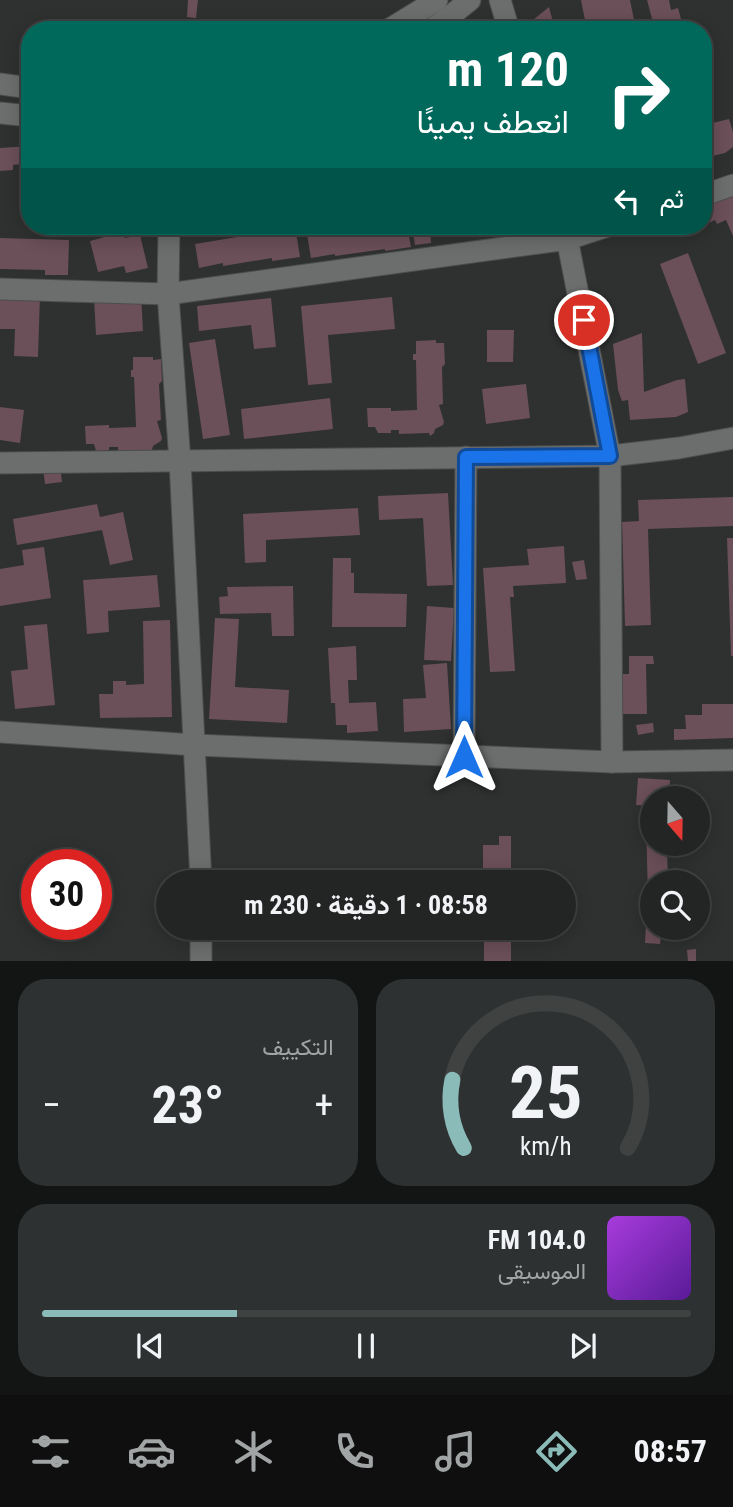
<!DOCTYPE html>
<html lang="ar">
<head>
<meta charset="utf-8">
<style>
	body { margin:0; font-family:"Roboto Condensed",Vazirmatn,sans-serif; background:#2e3131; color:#f1f3f6; direction:rtl; height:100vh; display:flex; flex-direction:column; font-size:26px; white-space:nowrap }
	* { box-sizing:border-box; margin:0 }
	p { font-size:23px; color:#a2a5a6 }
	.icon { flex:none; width:38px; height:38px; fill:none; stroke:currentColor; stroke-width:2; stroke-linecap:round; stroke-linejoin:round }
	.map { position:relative; height:961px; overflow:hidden; direction:ltr }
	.panel { display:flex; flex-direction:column; gap:18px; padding:18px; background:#131414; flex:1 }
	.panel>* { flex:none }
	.top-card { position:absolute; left:21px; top:21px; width:691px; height:214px; border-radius:28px; box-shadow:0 4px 18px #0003,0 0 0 2px #3f4241; direction:rtl; background:#00695c; color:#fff; overflow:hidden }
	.needle { width:46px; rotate:160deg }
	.buttons { position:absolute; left:640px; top:786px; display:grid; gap:14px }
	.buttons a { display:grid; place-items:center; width:70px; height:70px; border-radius:50%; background:#222524; box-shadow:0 4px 18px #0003,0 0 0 2px #3f4241; font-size:35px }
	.speed { position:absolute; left:21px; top:849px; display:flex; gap:14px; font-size:35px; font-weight:700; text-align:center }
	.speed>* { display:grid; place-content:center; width:91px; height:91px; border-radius:50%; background:#222524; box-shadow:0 4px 18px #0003,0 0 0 2px #3f4241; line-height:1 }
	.speed .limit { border:10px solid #d22; background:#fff; color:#111 }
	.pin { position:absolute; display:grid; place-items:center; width:60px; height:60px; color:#fff; margin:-30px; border:4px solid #fff; border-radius:50%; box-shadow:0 2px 7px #0007 }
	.me { position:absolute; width:77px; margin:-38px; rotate:0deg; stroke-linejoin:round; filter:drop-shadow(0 0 5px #0008) }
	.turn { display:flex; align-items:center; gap:24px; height:147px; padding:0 28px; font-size:32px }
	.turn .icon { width:91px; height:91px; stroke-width:2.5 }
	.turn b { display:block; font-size:49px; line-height:60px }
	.then { display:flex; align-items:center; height:66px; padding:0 28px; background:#0003; gap:14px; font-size:26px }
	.big { font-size:52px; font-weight:700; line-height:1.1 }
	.panel .tile { flex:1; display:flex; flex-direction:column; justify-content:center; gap:10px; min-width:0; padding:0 24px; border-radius:28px; background:#2e3131 }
	.panel .dial { align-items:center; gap:0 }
	.dial svg { height:182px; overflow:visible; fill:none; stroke:#3f4241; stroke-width:7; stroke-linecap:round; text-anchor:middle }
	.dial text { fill:#f1f3f6; stroke:none }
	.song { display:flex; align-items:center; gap:21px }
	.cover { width:84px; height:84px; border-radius:10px; background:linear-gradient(135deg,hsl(280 70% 55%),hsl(270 70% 35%)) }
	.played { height:7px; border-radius:4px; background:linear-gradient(90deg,#8bbbb9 30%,#3f4241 30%) }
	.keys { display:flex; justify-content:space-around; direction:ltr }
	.heat { display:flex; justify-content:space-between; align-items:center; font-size:38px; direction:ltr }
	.panel .tiles { flex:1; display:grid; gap:18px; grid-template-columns:1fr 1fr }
	.tile:last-child { grid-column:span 2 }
	.trip { position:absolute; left:156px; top:870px; width:420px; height:70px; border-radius:35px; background:#222524; box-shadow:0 4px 18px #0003,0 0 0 2px #3f4241; font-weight:700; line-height:70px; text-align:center; direction:rtl }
	.dock { display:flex; height:112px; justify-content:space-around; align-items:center; background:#0e0f0e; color:#a2a5a6 }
	.dock .icon { width:49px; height:49px }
	.dock .current { color:#8bbbb9 }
	.dock b { font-size:32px; color:#f1f3f6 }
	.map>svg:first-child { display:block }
	.building { fill:#6b4f59 }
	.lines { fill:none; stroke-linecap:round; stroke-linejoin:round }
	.minor-casing { stroke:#4c4e4d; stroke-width:23 }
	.minor { stroke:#6b6e6d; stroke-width:21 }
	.route-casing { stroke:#114b97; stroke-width:18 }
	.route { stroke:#1a73e8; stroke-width:12 }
</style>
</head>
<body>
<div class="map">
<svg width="733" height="961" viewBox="0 0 733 961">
	<rect width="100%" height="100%" fill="#2e3130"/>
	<g class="building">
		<path d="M188 0H198L196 18 187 17Z"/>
		<path d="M581 0H630L634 20 587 30Z"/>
		<path d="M647 0H669L671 10 678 8 684 30H655Z"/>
		<path d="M549 7 555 30H529L528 24Z"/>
		<path d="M729 119 733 132V147L725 153 704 158V125Z"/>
		<path d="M30 146V163L13 165V170L0 171V148Z"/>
		<path d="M733 188V236L726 220 717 224 715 220 704 225V190Z"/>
		<path d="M279 226H295L300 257 272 261V258L223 266V263L199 268 195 244 237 237V233Z"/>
		<path d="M360 226H407L411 247 385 251V249L335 256V254L311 258 307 234Z"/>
		<path d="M430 226 431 243 415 245 412 228Z"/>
		<path d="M123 232 125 238 140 235 148 268 126 273 124 266 98 272 90 241Z"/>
		<path d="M0 238 69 240 68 275H45V270L0 269Z"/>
		<path d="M688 253 726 353 698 364 660 264Z"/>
		<path d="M141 294 143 331 96 335 94 298Z"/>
		<path d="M0 295 40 296 38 357 14 356 15 329H0Z"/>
		<path d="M392 297 395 329 328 335 332 383 308 385 301 306Z"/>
		<path d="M271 298 276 347 254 349 251 325 199 331 197 306Z"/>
		<path d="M487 330H514L513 362H487Z"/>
		<path d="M642 333 644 392 677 380 685 379 688 412 676 417 630 420 628 400 622 401 618 390 613 344Z"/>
		<path d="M215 339 230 435 203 439 189 343Z"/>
		<path d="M436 340V343H444L445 364 442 367 443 404 439 405 444 422 443 425 435 429 434 433 430 436 429 433 399 434V430H391V433H378L375 427H368L367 408H391V411L417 410 416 360H413V354H416V341Z"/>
		<path d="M133 357H153V360L161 359 162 381 159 384 161 420 157 421 162 438 161 441 153 446 152 450 149 452 147 450 118 451V447H109V450L96 451 94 444H86L85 426 109 425V428L136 427 134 377H131V370H133Z"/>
		<path d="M526 384 530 418 486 424 482 389Z"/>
		<path d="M330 398 333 429 244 439 241 409Z"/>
		<path d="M0 407 24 410 20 443 0 440Z"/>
		<path d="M60 465 62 482 45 484 43 468Z"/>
		<path d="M448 493 453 585 427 586 423 518 379 520 378 496Z"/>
		<path d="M733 497V526L648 529 651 625 625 626 622 522 639 521 638 500Z"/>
		<path d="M97 504 100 517 123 512 133 560 110 565 102 530 17 545 13 519Z"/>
		<path d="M358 508 360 535 266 540V562L245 563 243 514Z"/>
		<path d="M727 538H733V656H731Z"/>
		<path d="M564 546 566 583 513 586 514 597H510L515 671 490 672 483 568 529 565 527 549Z"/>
		<path d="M44 547 51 598 0 606V569L24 565 22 550Z"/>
		<path d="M333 558H351V573H354V593L407 594 406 627H332Z"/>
		<path d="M584 560 587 579 576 580 572 562Z"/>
		<path d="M157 575 160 607 108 611 109 632 87 634 83 580Z"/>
		<path d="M293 586 294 636H272L271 613 220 614 219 597 228 596 227 587Z"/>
		<path d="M427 606 454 608 451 661 424 660Z"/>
		<path d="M215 618 239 619 235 687 289 690 287 723 209 719Z"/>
		<path d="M170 620 172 717 100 718 99 694H113V681H126V685L144 684 143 621Z"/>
		<path d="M47 624 55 705 15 709 11 671 28 669 24 626Z"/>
		<path d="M356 646 357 680H348L349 703 376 702 378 731 347 733V725H336L335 703H331L328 648Z"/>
		<path d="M629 656H653L654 664H646L647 714H623L622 674H629Z"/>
		<path d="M447 663 451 729 404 732 403 699 426 698 423 665Z"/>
		<path d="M702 704H733V738L674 740V729H686L685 715H702Z"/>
		<path d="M653 723 654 732 638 735 636 725Z"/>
		<path d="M638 778 670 780 669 798H653V806L636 805Z"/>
		<path d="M653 821V844H676V852L667 853 668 875H673L674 882H653V897H648L646 822Z"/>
		<path d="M499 836H511V882H483V845H499Z"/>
		<path d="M647 907 653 908V928H662L660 944 645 943Z"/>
		<rect x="484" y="928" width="27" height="33"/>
		<path d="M696 949V961H688L687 950Z"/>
	</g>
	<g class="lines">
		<defs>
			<g id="minor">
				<path d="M500 0 509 30"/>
				<path d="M388 30 437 0"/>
				<path d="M430 30 449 17 470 0"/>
				<path d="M0 84 30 88"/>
				<path d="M0 113 30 116"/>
				<path d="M704 195 733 185"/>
				<path d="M169 226 168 294 180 462 201 882"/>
				<path d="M565 228 610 456 612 762"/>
				<path d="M0 289 168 294 568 239 608 226"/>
				<path d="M0 463 610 456 679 448 733 438"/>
				<path d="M0 732 195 745 612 762 733 760"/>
				<path d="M464 756 466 457"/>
				<path d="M201 928V961"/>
			</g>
		</defs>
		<use href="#minor" class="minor-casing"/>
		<use href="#minor" class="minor"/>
	</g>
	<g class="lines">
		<defs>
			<path id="route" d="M464 757 466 457 610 456 584 320"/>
		</defs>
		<use href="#route" class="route-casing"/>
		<use href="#route" class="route"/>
	</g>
</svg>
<div class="buttons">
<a><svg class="needle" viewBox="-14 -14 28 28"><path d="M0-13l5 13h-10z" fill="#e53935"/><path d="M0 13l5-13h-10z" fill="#a2a5a6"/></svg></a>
<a><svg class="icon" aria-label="search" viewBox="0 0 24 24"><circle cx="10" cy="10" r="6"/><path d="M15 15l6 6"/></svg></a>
</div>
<div class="speed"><div class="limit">30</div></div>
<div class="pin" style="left:584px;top:320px;background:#d93025"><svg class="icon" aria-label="arrive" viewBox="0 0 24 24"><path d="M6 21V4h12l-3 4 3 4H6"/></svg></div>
<svg class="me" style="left:464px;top:757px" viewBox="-20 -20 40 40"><path d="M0-17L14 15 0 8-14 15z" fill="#1a73e8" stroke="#fff" stroke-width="4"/></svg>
<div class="trip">08:58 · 1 دقيقة · 230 m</div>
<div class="top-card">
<div class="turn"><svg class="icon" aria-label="right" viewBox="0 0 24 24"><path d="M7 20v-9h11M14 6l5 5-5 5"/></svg><div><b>120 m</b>انعطف يمينًا</div></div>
<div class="then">ثم<svg class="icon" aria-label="left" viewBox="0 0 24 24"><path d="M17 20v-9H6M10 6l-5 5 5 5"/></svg></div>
</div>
</div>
<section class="panel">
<div class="tiles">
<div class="tile dial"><svg viewBox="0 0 100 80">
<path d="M14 69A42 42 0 1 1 86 69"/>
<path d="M14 69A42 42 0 0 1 9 39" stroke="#8bbbb9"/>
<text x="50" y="56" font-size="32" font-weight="700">25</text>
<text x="50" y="72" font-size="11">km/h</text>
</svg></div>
<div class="tile"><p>التكييف</p>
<div class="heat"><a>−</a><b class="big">23°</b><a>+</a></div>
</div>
<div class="tile">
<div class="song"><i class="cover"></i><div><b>104.0 FM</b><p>الموسيقى</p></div></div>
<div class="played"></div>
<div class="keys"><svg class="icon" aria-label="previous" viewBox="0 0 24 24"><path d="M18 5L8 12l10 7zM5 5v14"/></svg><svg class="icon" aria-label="pause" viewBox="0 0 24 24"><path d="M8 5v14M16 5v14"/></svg><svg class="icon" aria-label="next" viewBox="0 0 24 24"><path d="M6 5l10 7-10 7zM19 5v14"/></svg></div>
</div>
</div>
</section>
<nav class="dock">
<b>08:57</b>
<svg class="icon current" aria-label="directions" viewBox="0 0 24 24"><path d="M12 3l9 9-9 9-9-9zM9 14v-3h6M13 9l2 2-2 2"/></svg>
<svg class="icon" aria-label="music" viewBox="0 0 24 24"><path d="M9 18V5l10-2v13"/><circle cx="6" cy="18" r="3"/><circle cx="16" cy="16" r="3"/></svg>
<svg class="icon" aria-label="phone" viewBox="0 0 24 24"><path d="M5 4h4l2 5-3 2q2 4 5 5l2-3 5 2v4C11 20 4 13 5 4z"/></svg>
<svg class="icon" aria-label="climate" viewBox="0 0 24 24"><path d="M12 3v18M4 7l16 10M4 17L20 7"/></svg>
<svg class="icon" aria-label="car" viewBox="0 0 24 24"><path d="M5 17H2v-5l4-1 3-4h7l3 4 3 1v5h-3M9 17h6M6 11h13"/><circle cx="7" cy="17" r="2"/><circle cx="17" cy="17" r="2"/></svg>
<svg class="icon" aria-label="filters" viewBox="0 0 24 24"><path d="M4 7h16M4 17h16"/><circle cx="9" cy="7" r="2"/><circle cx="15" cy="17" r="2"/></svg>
</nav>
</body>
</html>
